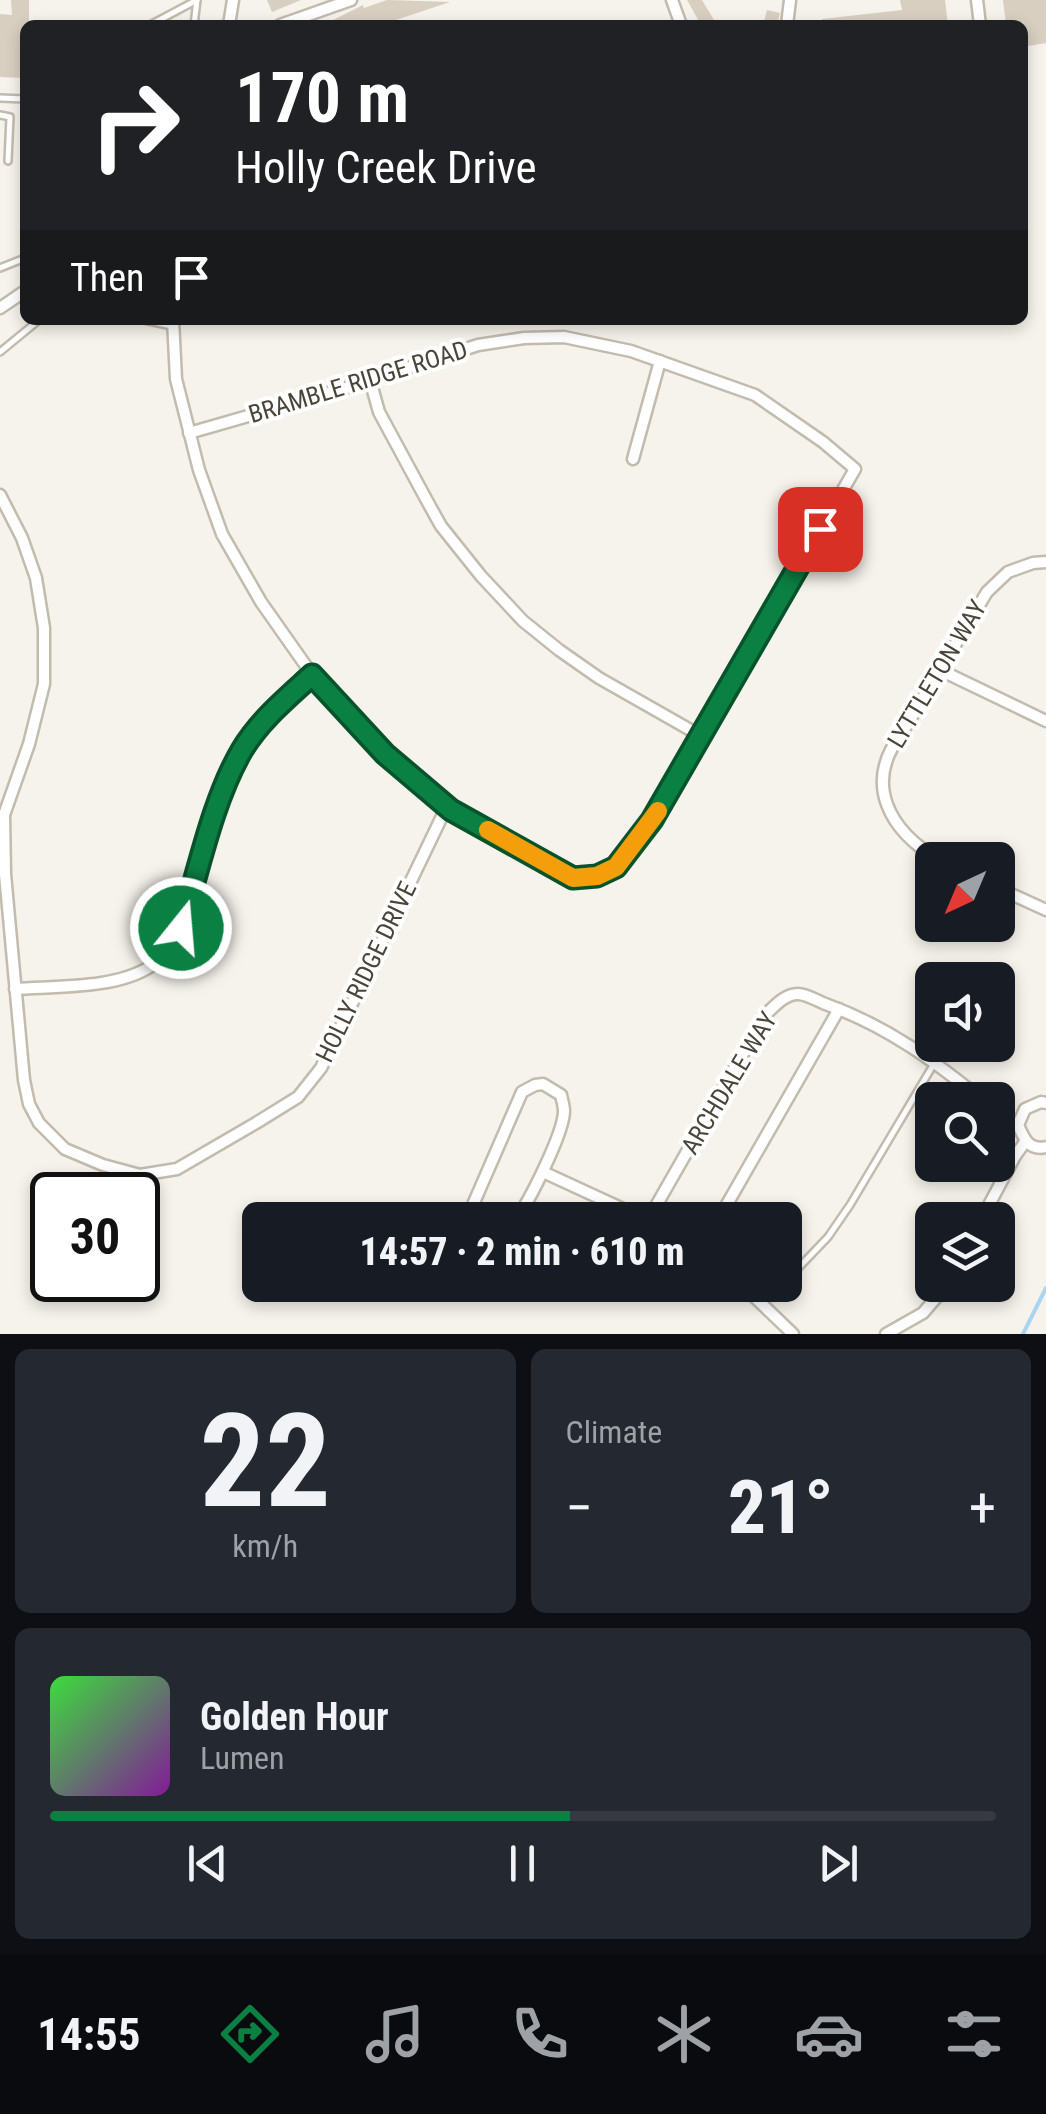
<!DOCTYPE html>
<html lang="en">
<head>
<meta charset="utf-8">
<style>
	body { margin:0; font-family:"Roboto Condensed",sans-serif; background:#242831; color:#f1f3f6; height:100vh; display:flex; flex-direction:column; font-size:38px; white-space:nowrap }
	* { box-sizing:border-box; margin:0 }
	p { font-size:32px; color:#9ea1a6 }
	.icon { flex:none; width:55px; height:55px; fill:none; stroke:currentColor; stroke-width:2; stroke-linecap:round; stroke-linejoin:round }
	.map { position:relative; height:1334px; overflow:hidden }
	.sheet { display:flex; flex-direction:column; gap:15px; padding:15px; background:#0d0f14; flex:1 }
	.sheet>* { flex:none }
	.hud { position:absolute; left:20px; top:20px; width:1008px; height:305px; border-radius:15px; box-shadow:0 5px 15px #0003; background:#202124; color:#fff; overflow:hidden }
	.needle { width:65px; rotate:224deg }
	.buttons { position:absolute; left:915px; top:842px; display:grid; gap:20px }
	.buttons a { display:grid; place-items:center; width:100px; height:100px; border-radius:15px; background:#171b24; box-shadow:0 5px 15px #0003; font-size:50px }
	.speed { position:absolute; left:30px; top:1172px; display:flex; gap:20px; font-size:50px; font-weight:700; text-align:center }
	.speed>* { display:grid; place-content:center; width:130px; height:130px; border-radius:50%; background:#171b24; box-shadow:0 5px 15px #0003; line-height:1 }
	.speed .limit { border:5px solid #111; border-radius:15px; background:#fff; color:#111 }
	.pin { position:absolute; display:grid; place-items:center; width:85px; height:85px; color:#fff; margin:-42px; border-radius:20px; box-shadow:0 5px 15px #0006 }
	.me { position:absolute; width:110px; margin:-55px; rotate:17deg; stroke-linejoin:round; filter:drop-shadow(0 0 8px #0008) }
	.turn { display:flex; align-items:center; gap:35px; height:210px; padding:0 50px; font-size:45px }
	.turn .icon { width:130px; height:130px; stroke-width:2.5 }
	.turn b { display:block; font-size:70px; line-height:85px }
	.then { display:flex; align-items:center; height:95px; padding:0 50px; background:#0003; gap:20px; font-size:38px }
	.big { font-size:75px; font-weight:800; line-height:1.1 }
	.sheet .widget { flex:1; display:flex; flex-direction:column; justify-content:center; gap:15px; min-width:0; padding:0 35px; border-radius:15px; background:#242831 }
	.sheet .dial { align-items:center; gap:0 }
	.dial b { font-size:130px; line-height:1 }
	.song { display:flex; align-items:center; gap:30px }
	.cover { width:120px; height:120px; border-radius:15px; background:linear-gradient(135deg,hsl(120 70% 55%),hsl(290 70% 35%)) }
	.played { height:10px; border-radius:5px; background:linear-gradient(90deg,#0b8043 55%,#363941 55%) }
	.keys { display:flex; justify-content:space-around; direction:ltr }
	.heat { display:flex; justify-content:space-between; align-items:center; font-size:55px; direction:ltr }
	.sheet .tiles { flex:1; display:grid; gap:15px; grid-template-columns:1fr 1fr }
	.widget:last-child { grid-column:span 2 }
	.trip { position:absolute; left:242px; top:1202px; width:560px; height:100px; border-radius:15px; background:#171b24; box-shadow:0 5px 15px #0003; font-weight:800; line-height:100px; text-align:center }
	.tab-bar { display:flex; height:160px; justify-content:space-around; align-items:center; background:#090b0e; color:#9ea1a6 }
	.tab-bar .icon { width:70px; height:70px }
	.tab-bar .on { color:#0b8043 }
	.tab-bar b { font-size:45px; color:#f1f3f6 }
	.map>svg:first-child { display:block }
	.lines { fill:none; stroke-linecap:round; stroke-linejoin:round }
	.stream { stroke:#a9d4f2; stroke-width:4 }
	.building { fill:#d8cfc1 }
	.service-casing { stroke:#c2bbae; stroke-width:10 }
	.minor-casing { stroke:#c2bbae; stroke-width:15 }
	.service { stroke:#fff; stroke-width:5 }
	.minor { stroke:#fff; stroke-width:10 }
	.route-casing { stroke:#07532c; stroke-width:25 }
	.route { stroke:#0b8043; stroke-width:18 }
	.slow { stroke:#f59e0b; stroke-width:18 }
	.labels { text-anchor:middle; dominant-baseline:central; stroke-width:8; stroke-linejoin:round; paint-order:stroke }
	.street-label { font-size:25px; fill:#4b4439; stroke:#fff }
</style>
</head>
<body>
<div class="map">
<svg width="1046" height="1334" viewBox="0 0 1046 1334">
	<rect width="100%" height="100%" fill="#f6f3ec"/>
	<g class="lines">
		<path class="stream" d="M1023 1334 1046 1288"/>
	</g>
	<g class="building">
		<path d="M11 0H29V25H25V78L0 77V14L12 15Z"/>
		<path d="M267 0H301L272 12Z"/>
		<path d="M387 0 450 2 381 25H323L363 5 364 8Z"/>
		<path d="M687 0H702L717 25H701Z"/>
		<path d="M900 0H945L948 25H822V19L902 10Z"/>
		<path d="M1003 0H1046V43L1022 47V25H1006Z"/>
		<path d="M767 10 780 13 777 25H763Z"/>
	</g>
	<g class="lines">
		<defs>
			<g id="service">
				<path d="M150 25 197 0"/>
				<path d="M194 25 197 0"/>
				<path d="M0 98 25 99"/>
				<path d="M0 115 10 117 8 161"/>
				<path d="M0 268 25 258"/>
				<path d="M144 320 172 326"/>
				<path d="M0 352 39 320"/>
				<path d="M785 1282 828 1237 850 1205 935 1062"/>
				<path d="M761 1303 781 1285"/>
			</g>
			<g id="minor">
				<path d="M672 0 681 25"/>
				<path d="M977 0 980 25"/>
				<path d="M229 25 233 0"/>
				<path d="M280 25 351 0"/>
				<path d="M787 25 790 0"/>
				<path d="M0 308 25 291"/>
				<path d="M173 320 176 379 199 470 222 534 261 602 318 683 385 755 451 810 573 878 597 876 617 867 652 820 855 469 823 442 755 395 631 351 564 337 524 338 478 345 346 388 189 433"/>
				<path d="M370 380 379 412 426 499 441 526 481 576 523 621 559 650 599 678 701 736"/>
				<path d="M633 459 660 361"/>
				<path d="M0 495 22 538 36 578 44 628V684L29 744 4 815 5 874 24 1080 29 1104 39 1123 65 1149 103 1165 140 1175 177 1169 256 1123 298 1097 321 1068 447 806"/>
				<path d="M940 670 1046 721"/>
				<path d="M939 860C890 831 862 784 902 733L987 592 1008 572 1033 563 1046 562"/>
				<path d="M998 888 1046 910"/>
				<path d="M15 989C56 986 117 989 151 966 188 940 206 841 221 797 226 783 233 768 240 755 256 722 285 699 312 675"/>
				<path d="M1046 1103 1041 1102 1025 1109 1018 1125C1024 1139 1029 1151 1046 1147"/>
				<path d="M998 1113 1018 1125"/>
				<path d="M543 1172 647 1220"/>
				<path d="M476 1220 472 1207 522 1092 535 1085 543 1084 561 1095C562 1100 564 1106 564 1111 564 1132 529 1203 515 1220"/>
				<path d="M648 1220 765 1015C774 1007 784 994 798 994 807 994 819 1002 828 1005 886 1026 935 1061 982 1100"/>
				<path d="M718 1220 839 1009"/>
				<path d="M981 1220 1015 1156 1025 1142"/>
				<path d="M742 1285 793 1334"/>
				<path d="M886 1334 923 1313 947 1285"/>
			</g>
		</defs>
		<use href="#service" class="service-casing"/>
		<use href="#minor" class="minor-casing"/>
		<use href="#service" class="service"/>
		<use href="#minor" class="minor"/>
	</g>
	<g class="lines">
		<defs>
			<path id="route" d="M181 928C198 872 213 799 242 750 260 720 287 698 312 675L385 754 451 810 573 878 597 876 616 867 652 820 820 529"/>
		</defs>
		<use href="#route" class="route-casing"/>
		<use href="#route" class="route"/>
		<path class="slow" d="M488 830 573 878 597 876 616 867 658 811"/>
	</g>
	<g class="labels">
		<g class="street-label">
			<text transform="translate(358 382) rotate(-17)">BRAMBLE RIDGE ROAD</text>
			<text transform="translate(937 674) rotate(-59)">LYTTLETON WAY</text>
			<text transform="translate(366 972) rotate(-64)">HOLLY RIDGE DRIVE</text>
			<text transform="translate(729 1083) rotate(-59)">ARCHDALE WAY</text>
		</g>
	</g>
</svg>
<div class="buttons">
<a><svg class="needle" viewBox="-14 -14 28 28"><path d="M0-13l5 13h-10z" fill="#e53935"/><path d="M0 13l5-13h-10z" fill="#9ea1a6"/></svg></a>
<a><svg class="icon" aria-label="sound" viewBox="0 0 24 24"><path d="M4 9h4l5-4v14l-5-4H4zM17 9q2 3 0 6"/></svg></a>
<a><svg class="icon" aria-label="search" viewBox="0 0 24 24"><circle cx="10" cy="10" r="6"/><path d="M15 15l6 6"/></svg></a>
<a><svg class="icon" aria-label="layers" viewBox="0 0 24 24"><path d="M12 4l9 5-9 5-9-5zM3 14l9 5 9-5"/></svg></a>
</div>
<div class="speed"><div class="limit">30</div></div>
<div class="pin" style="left:820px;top:529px;background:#d93025"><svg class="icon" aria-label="arrive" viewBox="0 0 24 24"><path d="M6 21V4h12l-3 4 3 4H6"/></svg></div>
<svg class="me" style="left:181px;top:928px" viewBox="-20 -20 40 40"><circle r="17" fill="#0b8043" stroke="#fff" stroke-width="3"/><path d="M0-11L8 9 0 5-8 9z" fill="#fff"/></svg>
<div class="trip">14:57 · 2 min · 610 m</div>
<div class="hud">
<div class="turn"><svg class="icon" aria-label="right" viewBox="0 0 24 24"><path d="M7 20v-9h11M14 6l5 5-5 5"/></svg><div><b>170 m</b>Holly Creek Drive</div></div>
<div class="then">Then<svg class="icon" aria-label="arrive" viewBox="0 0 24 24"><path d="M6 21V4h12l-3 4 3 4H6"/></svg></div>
</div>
</div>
<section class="sheet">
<div class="tiles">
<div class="widget dial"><b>22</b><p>km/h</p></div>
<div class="widget"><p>Climate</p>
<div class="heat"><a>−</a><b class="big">21°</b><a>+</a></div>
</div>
<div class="widget">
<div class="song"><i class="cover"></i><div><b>Golden Hour</b><p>Lumen</p></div></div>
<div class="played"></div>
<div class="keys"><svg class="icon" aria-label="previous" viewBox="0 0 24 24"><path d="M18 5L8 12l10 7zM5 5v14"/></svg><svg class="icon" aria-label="pause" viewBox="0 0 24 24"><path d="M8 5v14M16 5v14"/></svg><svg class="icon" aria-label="next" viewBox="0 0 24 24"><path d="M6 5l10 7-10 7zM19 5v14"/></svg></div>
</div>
</div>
</section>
<nav class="tab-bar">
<b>14:55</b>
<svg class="icon on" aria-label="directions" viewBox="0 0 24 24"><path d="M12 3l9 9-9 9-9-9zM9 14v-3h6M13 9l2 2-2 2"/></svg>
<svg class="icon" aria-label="music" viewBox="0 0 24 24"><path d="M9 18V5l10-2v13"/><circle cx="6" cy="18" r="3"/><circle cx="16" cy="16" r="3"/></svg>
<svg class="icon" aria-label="phone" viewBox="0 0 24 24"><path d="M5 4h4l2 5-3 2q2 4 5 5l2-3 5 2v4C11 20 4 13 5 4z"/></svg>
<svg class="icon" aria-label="climate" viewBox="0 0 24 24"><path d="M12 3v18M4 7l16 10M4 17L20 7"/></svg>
<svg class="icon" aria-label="car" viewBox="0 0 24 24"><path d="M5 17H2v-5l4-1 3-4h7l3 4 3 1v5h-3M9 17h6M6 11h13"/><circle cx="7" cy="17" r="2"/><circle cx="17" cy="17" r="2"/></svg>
<svg class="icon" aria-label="filters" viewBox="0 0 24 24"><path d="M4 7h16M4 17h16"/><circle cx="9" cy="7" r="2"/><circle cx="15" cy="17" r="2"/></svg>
</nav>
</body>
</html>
